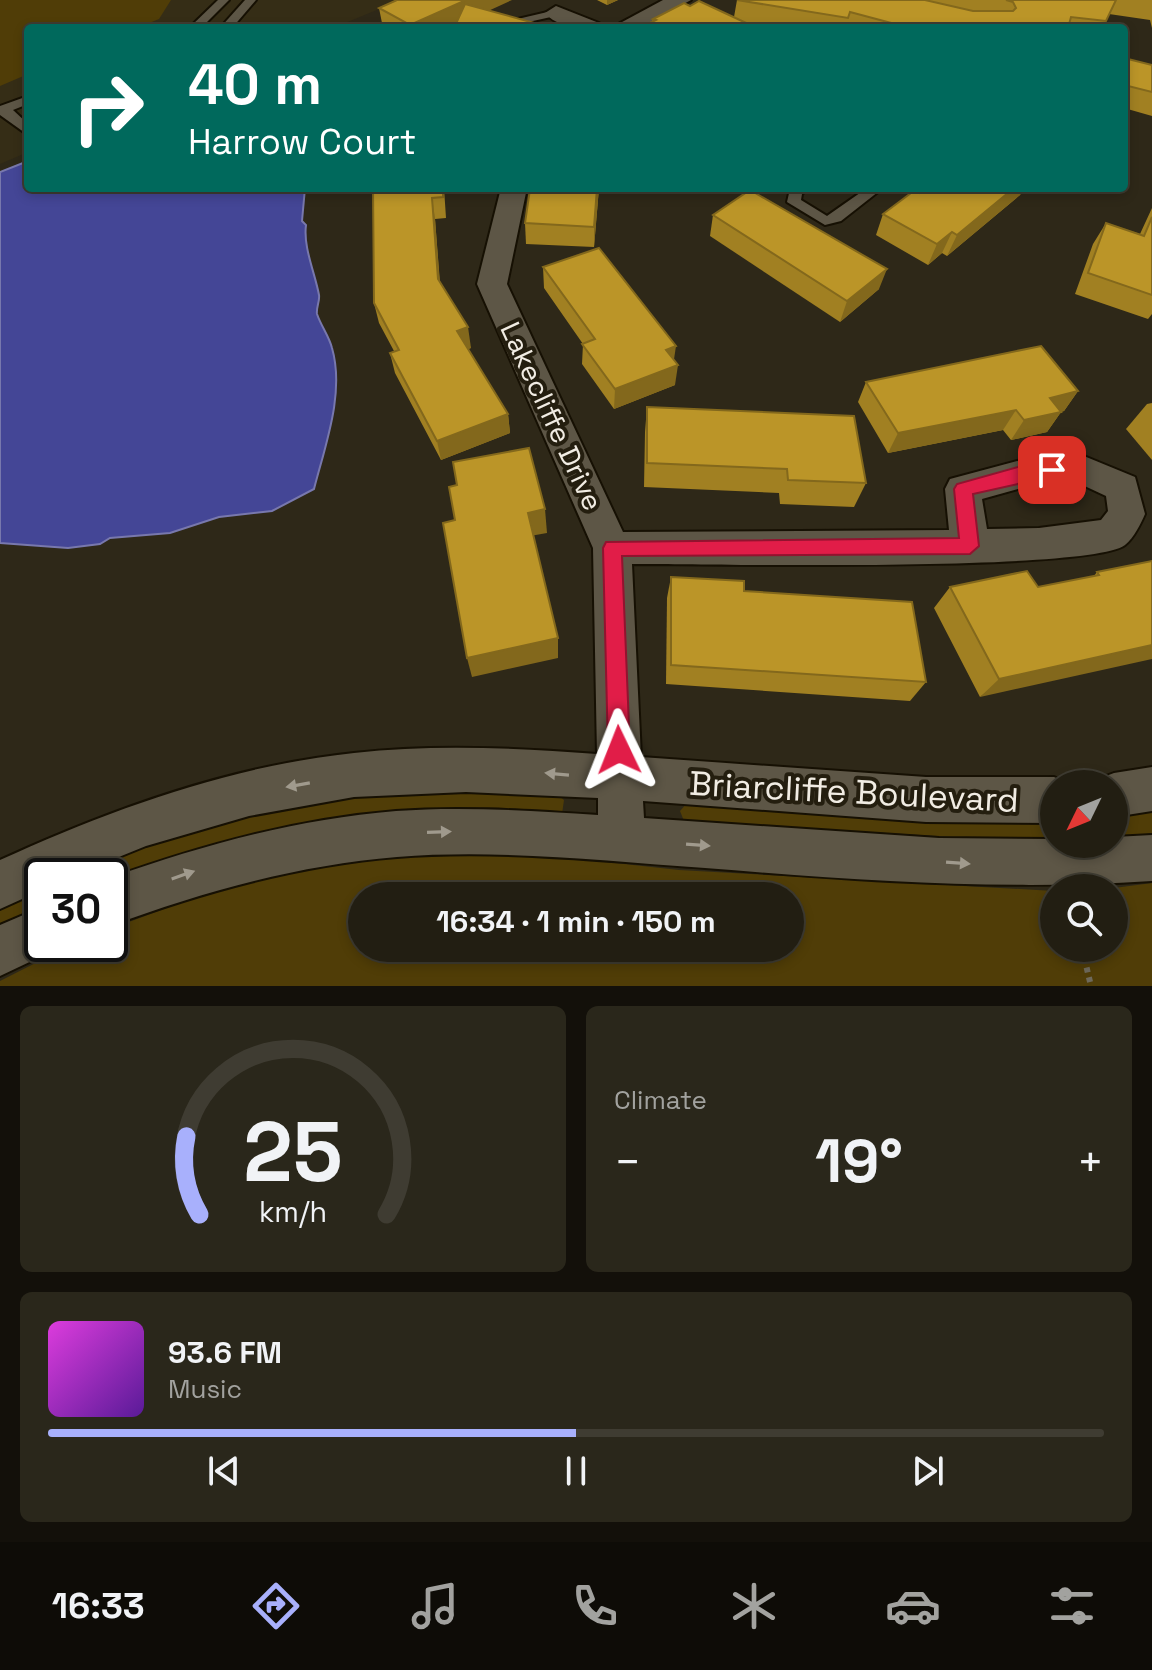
<!DOCTYPE html>
<html lang="en">
<head>
<meta charset="utf-8">
<style>
	body { margin:0; font-family:"Space Grotesk",sans-serif; background:#2a271b; color:#f1f3f6; height:100vh; display:flex; flex-direction:column; font-size:30px; white-space:nowrap }
	* { box-sizing:border-box; margin:0 }
	p { font-size:26px; color:#a2a29f }
	.icon { flex:none; width:44px; height:44px; fill:none; stroke:currentColor; stroke-width:2; stroke-linecap:round; stroke-linejoin:round }
	.map { position:relative; height:986px; overflow:hidden }
	.sheet { display:flex; flex-direction:column; gap:20px; padding:20px; background:#13100a; flex:1 }
	.sheet>* { flex:none }
	.banner { position:absolute; left:24px; top:24px; width:1104px; height:168px; border-radius:8px; box-shadow:0 4px 12px #0003,0 0 0 2px #3f3c32; background:#00695c; color:#fff; overflow:hidden }
	.needle { width:52px; rotate:227deg }
	.fabs { position:absolute; left:1040px; top:770px; display:grid; gap:16px }
	.fabs a { display:grid; place-items:center; width:88px; height:88px; border-radius:50%; background:#221e12; box-shadow:0 4px 12px #0003,0 0 0 2px #3f3c32; font-size:40px }
	.speed { position:absolute; left:24px; top:858px; display:flex; gap:16px; font-size:40px; font-weight:700; text-align:center }
	.speed>* { display:grid; place-content:center; width:104px; height:104px; border-radius:50%; background:#221e12; box-shadow:0 4px 12px #0003,0 0 0 2px #3f3c32; line-height:1 }
	.speed .limit { border:4px solid #111; border-radius:12px; background:#fff; color:#111 }
	.pin { position:absolute; display:grid; place-items:center; width:68px; height:68px; color:#fff; margin:-34px; border-radius:16px; box-shadow:0 4px 12px #0006 }
	.me { position:absolute; width:88px; margin:-44px; rotate:358deg; stroke-linejoin:round; filter:drop-shadow(0 0 6px #0008) }
	.turn { display:flex; align-items:center; gap:28px; height:168px; padding:0 32px; font-size:36px }
	.turn .icon { width:104px; height:104px; stroke-width:2.5 }
	.turn b { display:block; font-size:56px; line-height:68px }
	.big { font-size:60px; font-weight:700; line-height:1.1 }
	.sheet .card { flex:1; display:flex; flex-direction:column; justify-content:center; gap:12px; min-width:0; padding:0 28px; border-radius:12px; background:#2a271b }
	.sheet .dial { align-items:center; gap:0 }
	.dial svg { height:208px; overflow:visible; fill:none; stroke:#3f3c32; stroke-width:7; stroke-linecap:round; text-anchor:middle }
	.dial text { fill:#f1f3f6; stroke:none }
	.song { display:flex; align-items:center; gap:24px }
	.cover { width:96px; height:96px; border-radius:12px; background:linear-gradient(135deg,hsl(300 70% 55%),hsl(270 70% 35%)) }
	.played { height:8px; border-radius:4px; background:linear-gradient(90deg,#a8b0fc 50%,#3f3c32 50%) }
	.keys { display:flex; justify-content:space-around; direction:ltr }
	.heat { display:flex; justify-content:space-between; align-items:center; font-size:44px; direction:ltr }
	.sheet .tiles { flex:1; display:grid; gap:20px; grid-template-columns:1fr 1fr }
	.card:last-child { grid-column:span 2 }
	.trip { position:absolute; left:348px; top:882px; width:456px; height:80px; border-radius:40px; background:#221e12; box-shadow:0 4px 12px #0003,0 0 0 2px #3f3c32; font-weight:700; line-height:80px; text-align:center }
	.tabs { display:flex; height:128px; justify-content:space-around; align-items:center; background:#0e0c07; color:#a2a29f }
	.tabs .icon { width:56px; height:56px }
	.tabs .on { color:#a8b0fc }
	.tabs b { font-size:36px; color:#f1f3f6 }
	.map>svg:first-child { display:block }
	.built { fill:#352d16 }
	.green { fill:#503d07; fill-rule:evenodd }
	.water { fill:#444696; stroke:#7878ad; stroke-width:2 }
	.lines { fill:none; stroke-linecap:round; stroke-linejoin:round }
	.lane-casing { stroke:#161003; stroke-width:4 }
	.street-casing { stroke:#161003; stroke-width:4 }
	.path { stroke:#6e695b; stroke-width:6; stroke-dasharray:5 5; stroke-linecap:butt }
	.lane { fill:#5d5646; fill-rule:evenodd }
	.street { fill:#5d5646; fill-rule:evenodd }
	.wall { fill:#a18022 }
	.shaded-wall { fill:#83681c }
	.building { fill:#bb9528; stroke:#83681c; stroke-width:2 }
	.oneway { fill:#a09a8d }
	.route { fill:#e11d48; stroke:#92132f; stroke-width:2 }
	.labels { text-anchor:middle; dominant-baseline:central; stroke-width:8; stroke-linejoin:round; paint-order:stroke }
	.street-label { font-size:28px; fill:#f1ece3; stroke:#241e0f }
	.near-street-label { font-size:34px; fill:#f1ece3; stroke:#241e0f }
</style>
</head>
<body>
<div class="map">
<svg width="1152" height="986" viewBox="0 0 1152 986">
	<rect width="100%" height="100%" fill="#2e2818"/>
	<path class="built" d="M0 0H401L333 28H28V152L0 164Z"/>
	<g class="green">
		<path d="M0 0H171L159 19 137 28H28V74L0 86Z"/>
		<path d="M466 790 558 795 564 800 562 814 291 827 235 839 110 881V876H67C119 856 170 835 223 821 302 800 386 791 466 790Z"/>
		<path d="M687 803 1054 821V843L684 821 680 811Z"/>
		<path d="M1152 810V833L1114 839V816Z"/>
		<path d="M505 851 679 870 1054 891V948H1114V888L1152 883V986H0V981L73 944H110V929L215 890 366 854ZM362 896H790V948H362Z"/>
		<path d="M42 887V909L0 929V907Z"/>
	</g>
	<path class="water" d="M28 161V188H305L302 221 306 225C303 247 315 273 319 295 320 301 316 307 317 314 321 326 329 336 332 348 345 393 325 446 314 489L272 511 219 517 170 533 110 538 100 544 68 548 0 543V172Z"/>
	<g class="lines">
		<defs>
			<g id="lane">
				<path d="M218 0H229L201 28H189Z"/>
				<path d="M245 0H256L232 28H220Z"/>
				<path d="M556 10 561 13 560 15 501 28H480Z"/>
				<path d="M28 96V104L13 110 28 124V135L0 115V106Z"/>
				<path d="M808 188 802 194 801 200 827 216 867 188H883L841 221 825 225 787 202 790 189Z"/>
			</g>
			<g id="street">
				<path d="M663 0H691L640 28H611Z"/>
				<path d="M556 6 599 23 602 28C582 28 559 29 545 13Z"/>
				<path d="M501 188H527L507 284 623 532 949 530 945 489 950 479 1025 459 1079 454 1135 477 1145 514C1141 523 1134 538 1125 545 1090 572 701 564 632 564L641 757 926 777H1054L1070 784H1054V823L926 822 643 801 644 818 939 838 1054 839V844H1114V837L1152 835V881C1002 891 855 880 705 868 604 861 499 849 397 857 298 865 203 892 110 926V878C203 845 297 819 396 811 463 806 531 811 598 815V798L466 792 354 797 249 816 146 846 72 876H42V890L0 909V860C112 809 230 766 354 753 434 744 517 748 597 754L593 548 477 284ZM1076 482 1106 496 1108 511 1101 520 1039 528 987 529 982 499 1025 487Z"/>
				<path d="M1152 767V811L1114 817V784H1096L1098 779 1114 773Z"/>
				<path d="M42 907V944H61L59 948 0 976V925Z"/>
			</g>
		</defs>
		<use href="#lane" class="lane-casing"/>
		<use href="#street" class="street-casing"/>
		<path class="path" d="M1082 948 1091 986"/>
		<use href="#lane" class="lane"/>
		<use href="#street" class="street"/>
	</g>
	<g class="wall">
		<path d="M597 0H618L607 5Z"/>
		<path d="M737 0H1152V28L1150 20 1109 14 1103 28H779L746 23 652 22 653 19 690 6 734 17Z"/>
		<path d="M379 8 488 11 538 24V28H454V27L451 28H383Z"/>
		<path d="M1124 58 1152 65V116L1124 108Z"/>
		<path d="M373 188H444L446 218 435 219 440 283 471 348 468 349 508 414 510 433 441 460 395 373 390 353 394 351 379 323 374 303Z"/>
		<path d="M539 188H599L594 247 526 244 525 223Z"/>
		<path d="M925 188H1024L1020 195 947 256 942 253 928 265 876 235 883 214Z"/>
		<path d="M1152 208V314L1148 319 1075 294 1093 244 1106 223 1140 234Z"/>
		<path d="M713 215 879 289 840 322 710 236Z"/>
		<path d="M543 267 674 360 675 385 614 409 582 364 583 344 544 288Z"/>
		<path d="M866 382 1078 391 1064 411 1061 412 1047 432 1011 440 1003 430 888 453 858 402Z"/>
		<path d="M1152 403V460L1126 429 1147 404Z"/>
		<path d="M647 407 866 483 854 507 780 504 779 493 644 487 645 432Z"/>
		<path d="M1152 561 980 697 934 608 950 587H1038L1094 576 1097 572Z"/>
		<path d="M671 577 744 591 926 682 910 701 666 684 667 598Z"/>
	</g>
	<g class="shaded-wall">
		<path d="M466 0H512L451 28H411L410 25Z"/>
		<path d="M607 0H618L607 5Z"/>
		<path d="M597 188H599L594 247V227Z"/>
		<path d="M1014 188H1024L1020 195 947 256 957 235Z"/>
		<path d="M432 198 435 219 441 300 438 279Z"/>
		<path d="M952 232 942 253 928 265 937 244Z"/>
		<path d="M887 269 879 289 840 322 847 301Z"/>
		<path d="M468 327 471 348 461 352 457 331Z"/>
		<path d="M676 346 673 366 666 350Z"/>
		<path d="M678 365 675 385 614 409 615 389Z"/>
		<path d="M1078 391 1064 411 1036 417 1050 398Z"/>
		<path d="M1016 410 1003 430 888 453 898 433Z"/>
		<path d="M1061 412 1047 432 1011 440 1024 420Z"/>
		<path d="M508 414 510 433 441 460 437 441Z"/>
		<path d="M545 509 547 533 530 536 528 513Z"/>
		<path d="M558 638V658L472 677 467 658Z"/>
		<path d="M1152 645V659L980 697 999 679Z"/>
	</g>
	<g class="building">
		<path d="M397 0H466L410 25 379 8Z"/>
		<path d="M737 0H925L973 11H1013L1016 8 1013 2 1006 0H1116L1106 21 1071 17 1068 28H910L850 12 848 18Z"/>
		<path d="M699 1 757 28H640L656 20 653 19 684 3 690 6Z"/>
		<path d="M465 4 538 24 534 28H454Z"/>
		<path d="M1124 58 1152 65V92L1124 85Z"/>
		<path d="M373 188H443V197L432 198 438 279 468 327 457 331 508 414 437 441 390 353 399 350 374 303Z"/>
		<path d="M539 188H597L594 227 525 223 530 189H539Z"/>
		<path d="M925 188H1014L957 235 952 232 937 244 883 214 915 190 919 193Z"/>
		<path d="M750 190 887 269 847 301 713 215Z"/>
		<path d="M1152 217V295L1088 273 1106 223 1144 236Z"/>
		<path d="M599 248 676 346 666 350 678 365 615 389 582 344 595 339 543 267Z"/>
		<path d="M1041 346 1078 391 1050 398 1061 412 1024 420 1016 410 898 433 866 382Z"/>
		<path d="M647 407 854 416 866 483 788 480 787 469 647 463Z"/>
		<path d="M529 448 545 509 528 513 558 638 467 658 443 523 455 520 449 487 457 485 453 462Z"/>
		<path d="M1152 561V645L999 679 950 587 1027 571 1038 587 1099 575 1097 572Z"/>
		<path d="M671 577 744 581V591L912 602 926 682 671 665Z"/>
	</g>
	<defs><path id="oneway-solid" d="M-6-.8H1V-3.2L6.5 0L1 3.2V.8H-6Z" transform="scale(2)"/></defs>
	<g class="oneway">
		<use href="#oneway-solid" transform="translate(557 774) rotate(-175)"/>
		<use href="#oneway-solid" transform="translate(298 785) rotate(170)"/>
		<use href="#oneway-solid" transform="translate(439 832) rotate(-2)"/>
		<use href="#oneway-solid" transform="translate(698 845) rotate(4)"/>
		<use href="#oneway-solid" transform="translate(958 863) rotate(4)"/>
		<use href="#oneway-solid" transform="translate(183 875) rotate(-19)"/>
	</g>
	<path class="route" d="M1052 463 1061 470 1058 475 973 494 979 546 970 554 622 556 630 750 627 758 619 761 611 758 608 750 603 548 606 542 959 538 954 489 957 484 1025 465Z"/>
	<g class="labels">
		<g class="street-label">
			<text transform="translate(552 416) rotate(65)">Lakecliffe Drive</text>
		</g>
		<g class="near-street-label">
			<text transform="translate(854 792) rotate(3)">Briarcliffe Boulevard</text>
		</g>
	</g>
</svg>
<div class="fabs">
<a><svg class="needle" viewBox="-14 -14 28 28"><path d="M0-13l5 13h-10z" fill="#e53935"/><path d="M0 13l5-13h-10z" fill="#a2a29f"/></svg></a>
<a><svg class="icon" aria-label="search" viewBox="0 0 24 24"><circle cx="10" cy="10" r="6"/><path d="M15 15l6 6"/></svg></a>
</div>
<div class="speed"><div class="limit">30</div></div>
<div class="pin" style="left:1052px;top:470px;background:#d93025"><svg class="icon" aria-label="arrive" viewBox="0 0 24 24"><path d="M6 21V4h12l-3 4 3 4H6"/></svg></div>
<svg class="me" style="left:619px;top:750px" viewBox="-20 -20 40 40"><path d="M0-17L14 15 0 8-14 15z" fill="#e11d48" stroke="#fff" stroke-width="4"/></svg>
<div class="trip">16:34 · 1 min · 150 m</div>
<div class="banner">
<div class="turn"><svg class="icon" aria-label="right" viewBox="0 0 24 24"><path d="M7 20v-9h11M14 6l5 5-5 5"/></svg><div><b>40 m</b>Harrow Court</div></div>
</div>
</div>
<section class="sheet">
<div class="tiles">
<div class="card dial"><svg viewBox="0 0 100 80">
<path d="M14 69A42 42 0 1 1 86 69"/>
<path d="M14 69A42 42 0 0 1 9 39" stroke="#a8b0fc"/>
<text x="50" y="56" font-size="32" font-weight="700">25</text>
<text x="50" y="72" font-size="11">km/h</text>
</svg></div>
<div class="card"><p>Climate</p>
<div class="heat"><a>−</a><b class="big">19°</b><a>+</a></div>
</div>
<div class="card">
<div class="song"><i class="cover"></i><div><b>93.6 FM</b><p>Music</p></div></div>
<div class="played"></div>
<div class="keys"><svg class="icon" aria-label="previous" viewBox="0 0 24 24"><path d="M18 5L8 12l10 7zM5 5v14"/></svg><svg class="icon" aria-label="pause" viewBox="0 0 24 24"><path d="M8 5v14M16 5v14"/></svg><svg class="icon" aria-label="next" viewBox="0 0 24 24"><path d="M6 5l10 7-10 7zM19 5v14"/></svg></div>
</div>
</div>
</section>
<nav class="tabs">
<b>16:33</b>
<svg class="icon on" aria-label="directions" viewBox="0 0 24 24"><path d="M12 3l9 9-9 9-9-9zM9 14v-3h6M13 9l2 2-2 2"/></svg>
<svg class="icon" aria-label="music" viewBox="0 0 24 24"><path d="M9 18V5l10-2v13"/><circle cx="6" cy="18" r="3"/><circle cx="16" cy="16" r="3"/></svg>
<svg class="icon" aria-label="phone" viewBox="0 0 24 24"><path d="M5 4h4l2 5-3 2q2 4 5 5l2-3 5 2v4C11 20 4 13 5 4z"/></svg>
<svg class="icon" aria-label="climate" viewBox="0 0 24 24"><path d="M12 3v18M4 7l16 10M4 17L20 7"/></svg>
<svg class="icon" aria-label="car" viewBox="0 0 24 24"><path d="M5 17H2v-5l4-1 3-4h7l3 4 3 1v5h-3M9 17h6M6 11h13"/><circle cx="7" cy="17" r="2"/><circle cx="17" cy="17" r="2"/></svg>
<svg class="icon" aria-label="filters" viewBox="0 0 24 24"><path d="M4 7h16M4 17h16"/><circle cx="9" cy="7" r="2"/><circle cx="15" cy="17" r="2"/></svg>
</nav>
</body>
</html>
